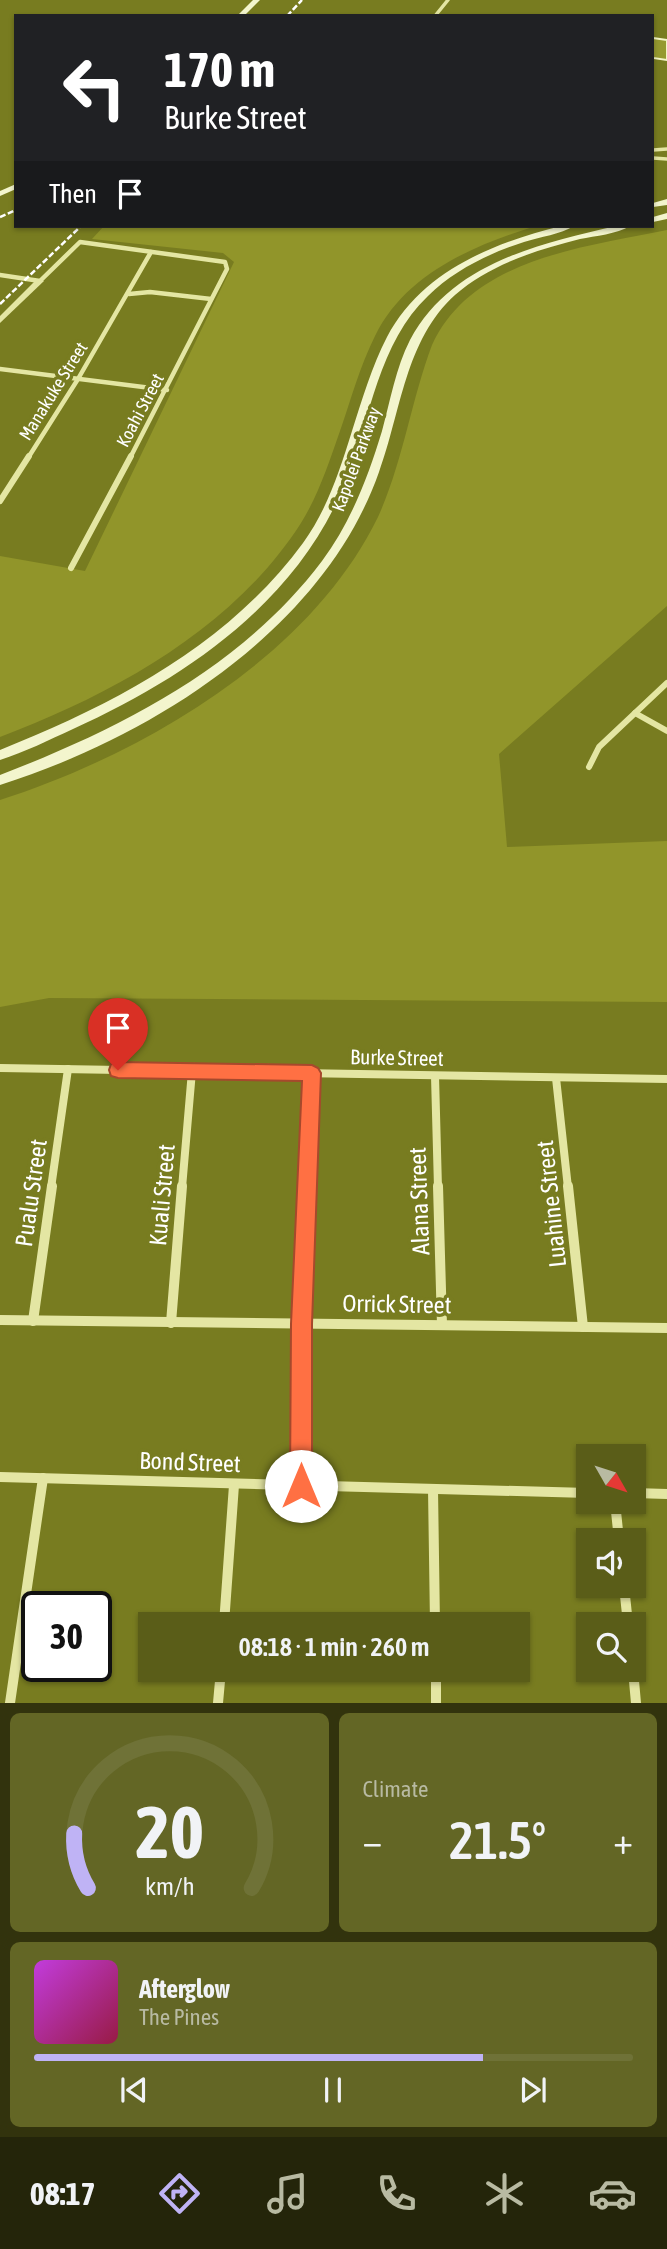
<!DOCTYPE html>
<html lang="en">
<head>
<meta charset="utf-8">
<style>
	body { margin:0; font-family:"Asap Condensed",sans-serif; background:#636625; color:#f1f3f6; height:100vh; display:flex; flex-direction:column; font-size:26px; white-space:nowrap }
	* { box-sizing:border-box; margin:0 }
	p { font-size:23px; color:#b8baa2 }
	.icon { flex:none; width:38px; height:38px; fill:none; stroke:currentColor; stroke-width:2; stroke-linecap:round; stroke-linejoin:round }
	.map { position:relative; height:1703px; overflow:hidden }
	.panel { display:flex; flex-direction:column; gap:10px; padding:10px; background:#32330d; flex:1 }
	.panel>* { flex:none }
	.top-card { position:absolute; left:14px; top:14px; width:640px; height:214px; border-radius:0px; box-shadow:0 2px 5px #0004; background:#202124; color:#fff; overflow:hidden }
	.needle { width:46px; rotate:129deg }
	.buttons { position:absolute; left:576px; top:1444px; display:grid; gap:14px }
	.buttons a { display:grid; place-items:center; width:70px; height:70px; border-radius:0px; background:#5a5d18; box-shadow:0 2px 5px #0004; font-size:35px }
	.speed { position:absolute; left:21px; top:1591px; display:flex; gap:14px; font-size:35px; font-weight:700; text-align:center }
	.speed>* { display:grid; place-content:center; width:91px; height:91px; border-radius:50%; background:#5a5d18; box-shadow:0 2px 5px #0004; line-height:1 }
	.speed .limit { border:4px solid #111; border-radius:10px; background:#fff; color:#111 }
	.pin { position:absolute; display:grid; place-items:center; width:60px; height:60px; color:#fff; margin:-72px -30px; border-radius:50% 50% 50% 0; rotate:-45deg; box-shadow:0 0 7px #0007 }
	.pin .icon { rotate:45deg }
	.me { position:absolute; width:77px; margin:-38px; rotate:0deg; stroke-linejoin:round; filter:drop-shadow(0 0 5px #0008) }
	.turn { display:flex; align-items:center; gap:24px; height:147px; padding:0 35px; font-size:32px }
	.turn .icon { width:91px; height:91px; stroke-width:2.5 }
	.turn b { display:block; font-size:49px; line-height:60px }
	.then { display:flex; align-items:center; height:66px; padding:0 35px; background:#0003; gap:14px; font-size:26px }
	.big { font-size:52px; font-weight:600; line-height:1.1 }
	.panel .card { flex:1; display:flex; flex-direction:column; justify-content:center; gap:10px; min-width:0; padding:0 24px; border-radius:10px; background:#636625 }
	.panel .dial { align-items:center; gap:0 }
	.dial svg { height:182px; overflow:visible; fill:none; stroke:#6f7237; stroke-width:7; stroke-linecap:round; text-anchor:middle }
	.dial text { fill:#f1f3f6; stroke:none }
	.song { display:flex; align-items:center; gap:21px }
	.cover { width:84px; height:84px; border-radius:10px; background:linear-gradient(135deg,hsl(290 70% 55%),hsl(340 70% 35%)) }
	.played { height:7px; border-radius:4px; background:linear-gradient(90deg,#bfb3f5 75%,#6f7237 75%) }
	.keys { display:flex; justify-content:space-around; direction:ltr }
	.heat { display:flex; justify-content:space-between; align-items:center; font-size:38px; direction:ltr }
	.panel .tiles { flex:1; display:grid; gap:10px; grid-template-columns:1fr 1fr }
	.card:last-child { grid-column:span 2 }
	.trip { position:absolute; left:138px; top:1612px; width:392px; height:70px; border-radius:0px; background:#5a5d18; box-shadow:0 2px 5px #0004; font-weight:600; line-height:70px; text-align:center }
	.tab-bar { display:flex; height:112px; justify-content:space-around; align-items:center; background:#24250a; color:#b8baa2 }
	.tab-bar .icon { width:49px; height:49px }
	.tab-bar .on { color:#bfb3f5 }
	.tab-bar b { font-size:32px; color:#f1f3f6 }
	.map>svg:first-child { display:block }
	.green { fill:#91952a }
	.building { fill:#969a30; stroke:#f3f5c7; stroke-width:2 }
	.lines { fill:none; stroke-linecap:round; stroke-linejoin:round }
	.minor-far4 { stroke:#e4e6a3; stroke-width:3.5 }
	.minor-far3 { stroke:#e4e6a3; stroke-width:4.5 }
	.minor-far2 { stroke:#e4e6a3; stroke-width:6 }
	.minor-far1 { stroke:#e4e6a3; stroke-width:8 }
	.minor { stroke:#e4e6a3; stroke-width:10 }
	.tertiary { fill:#e4e6a3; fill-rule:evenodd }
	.secondary { fill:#f3f5cd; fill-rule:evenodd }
	.rail { stroke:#fff; stroke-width:2.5; stroke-dasharray:6 2.5; stroke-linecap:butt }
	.route { fill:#ff7043; stroke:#a6492c; stroke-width:2 }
	.labels { text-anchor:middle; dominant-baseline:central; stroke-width:7; stroke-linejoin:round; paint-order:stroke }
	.far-street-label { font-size:18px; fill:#fff; stroke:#787c20 }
	.street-label { font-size:21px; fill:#fff; stroke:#787c20 }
	.near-street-label { font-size:24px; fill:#fff; stroke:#787c20 }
</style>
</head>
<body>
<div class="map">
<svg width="667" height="1703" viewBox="0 0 667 1703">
	<rect width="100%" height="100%" fill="#787c20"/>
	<g class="green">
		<path d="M104 226H536C474 245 405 274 375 336 360 366 351 399 340 431 329 462 319 494 301 523 234 628 114 694 0 737V556L85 571 234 262 223 253 92 239Z"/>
		<path d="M667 230V606L499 754 507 847 667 841V1002L49 998 0 1007V800C143 754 310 657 378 517 403 462 411 401 432 345 472 258 585 247 667 230Z"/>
	</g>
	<path class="building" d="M653 38 667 40V60L653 58Z"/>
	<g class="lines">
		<g class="minor-far4">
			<path d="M435 16 448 0"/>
			<path d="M653 150 667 149"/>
			<path d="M653 158 667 159"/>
		</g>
		<g class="minor-far3">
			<path d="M0 275 40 281 80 242 225 262 227 269 130 458"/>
			<path d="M129 294 150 292 211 299"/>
			<path d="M0 369 167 390"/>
			<path d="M28 458 78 379 151 252"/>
		</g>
		<g class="minor-far2">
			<path d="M0 501 29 456"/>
			<path d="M71 568 131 456"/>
			<path d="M635 713 667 731"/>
			<path d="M589 767 599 747 667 683"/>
		</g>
		<g class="minor-far1">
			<path d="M0 1068 667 1079"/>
			<path d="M435 1076 438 1188"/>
			<path d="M556 1078 568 1188"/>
			<path d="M51 1188 68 1069"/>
			<path d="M182 1188 192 1071"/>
			<path d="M307 1188 312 1073"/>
		</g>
		<g class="minor">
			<path d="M438 1186 442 1325"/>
			<path d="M568 1186 583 1327"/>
			<path d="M0 1320 667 1328"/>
			<path d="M33 1321 52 1186"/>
			<path d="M171 1323 182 1186"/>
			<path d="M0 1477 588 1493"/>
			<path d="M301 1486 302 1324 307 1186"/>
			<path d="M433 1489 435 1624"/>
			<path d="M634 1493 667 1494"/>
			<path d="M615 1502 619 1540"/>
			<path d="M624 1586 628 1624"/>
			<path d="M224 1624 234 1485"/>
			<path d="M436 1670V1703"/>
			<path d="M633 1670 636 1703"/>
			<path d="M10 1703 43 1478"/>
			<path d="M218 1703 221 1670"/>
		</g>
		<path class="tertiary" d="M37 279 44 281 0 323V316Z"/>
		<g class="secondary">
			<path d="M253 0H260L244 16H237Z"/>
			<path d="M16 184V189L0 196V191Z"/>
			<path d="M667 199V205L653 207V203Z"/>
			<path d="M667 213V219L653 222V217Z"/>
			<path d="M561 226H574C561 234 540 237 524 242 490 253 454 270 428 296 379 342 370 418 347 478 301 599 188 677 73 729 49 740 25 752 0 760V750C115 704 228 645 303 543 327 510 340 470 352 431 362 400 372 366 387 337 422 271 493 243 561 226Z"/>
			<path d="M616 226H630C617 234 595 236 580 239 536 250 489 265 455 295 405 340 401 412 379 472 324 629 152 737 0 785V775C122 728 242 667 322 561 351 522 368 477 382 431 390 402 396 367 410 340 451 264 537 244 616 226Z"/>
		</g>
		<g class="rail">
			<path d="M287 16 302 0"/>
			<path d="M0 217 16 210"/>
			<path d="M0 304 81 226"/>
		</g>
	</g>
	<path class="route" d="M118 1062 312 1065 318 1068 321 1073 312 1324V1486L309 1494 301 1498 293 1494 290 1486 291 1324 302 1081 118 1078 111 1076 109 1070 111 1064Z"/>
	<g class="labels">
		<g class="far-street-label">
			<text transform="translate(53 391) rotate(-58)">Manakuke Street</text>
			<text transform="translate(140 410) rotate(-62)">Koahi Street</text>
			<text transform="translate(356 459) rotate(-70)">Kapolei Parkway</text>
		</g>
		<g class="street-label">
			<text transform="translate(397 1057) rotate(1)">Burke Street</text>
		</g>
		<g class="near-street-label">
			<text transform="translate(31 1193) rotate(-82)">Pualu Street</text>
			<text transform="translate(162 1195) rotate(-85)">Kuali Street</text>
			<text transform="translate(419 1201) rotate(-92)">Alana Street</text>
			<text transform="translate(551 1204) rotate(-96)">Luahine Street</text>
			<text transform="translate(397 1304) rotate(1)">Orrick Street</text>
			<text transform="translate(190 1462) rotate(2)">Bond Street</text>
		</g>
	</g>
</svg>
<div class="buttons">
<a><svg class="needle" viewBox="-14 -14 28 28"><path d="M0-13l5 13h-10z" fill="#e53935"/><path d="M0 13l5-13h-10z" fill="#b8baa2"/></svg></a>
<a><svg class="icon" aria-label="sound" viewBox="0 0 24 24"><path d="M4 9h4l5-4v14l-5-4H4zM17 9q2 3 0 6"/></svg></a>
<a><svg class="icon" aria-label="search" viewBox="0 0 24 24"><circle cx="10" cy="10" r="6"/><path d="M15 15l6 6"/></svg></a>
</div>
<div class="speed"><div class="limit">30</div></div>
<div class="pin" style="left:118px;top:1070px;background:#d93025"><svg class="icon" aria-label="arrive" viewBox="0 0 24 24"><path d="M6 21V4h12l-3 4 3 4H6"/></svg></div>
<svg class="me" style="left:301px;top:1486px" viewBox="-20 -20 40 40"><circle r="19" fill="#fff"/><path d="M0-13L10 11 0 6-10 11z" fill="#ff7043"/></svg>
<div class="trip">08:18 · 1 min · 260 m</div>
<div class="top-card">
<div class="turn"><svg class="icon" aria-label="left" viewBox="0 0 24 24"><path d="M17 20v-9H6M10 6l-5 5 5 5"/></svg><div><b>170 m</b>Burke Street</div></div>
<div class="then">Then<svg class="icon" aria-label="arrive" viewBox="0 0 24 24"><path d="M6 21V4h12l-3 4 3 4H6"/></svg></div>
</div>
</div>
<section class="panel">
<div class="tiles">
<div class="card dial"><svg viewBox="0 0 100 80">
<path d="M14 69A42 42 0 1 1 86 69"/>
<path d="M14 69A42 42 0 0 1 8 45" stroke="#bfb3f5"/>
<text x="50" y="56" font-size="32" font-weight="700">20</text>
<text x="50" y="72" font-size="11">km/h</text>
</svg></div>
<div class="card"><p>Climate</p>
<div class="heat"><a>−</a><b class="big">21.5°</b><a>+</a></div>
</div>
<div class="card">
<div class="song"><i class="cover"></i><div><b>Afterglow</b><p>The Pines</p></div></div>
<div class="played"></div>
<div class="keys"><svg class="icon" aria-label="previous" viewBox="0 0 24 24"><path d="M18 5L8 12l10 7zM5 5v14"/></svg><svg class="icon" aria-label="pause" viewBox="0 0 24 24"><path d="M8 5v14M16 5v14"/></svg><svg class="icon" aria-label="next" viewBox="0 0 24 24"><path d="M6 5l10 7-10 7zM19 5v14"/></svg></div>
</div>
</div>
</section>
<nav class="tab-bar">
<b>08:17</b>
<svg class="icon on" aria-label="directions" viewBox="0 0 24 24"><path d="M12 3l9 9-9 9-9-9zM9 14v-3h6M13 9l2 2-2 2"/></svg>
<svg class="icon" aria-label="music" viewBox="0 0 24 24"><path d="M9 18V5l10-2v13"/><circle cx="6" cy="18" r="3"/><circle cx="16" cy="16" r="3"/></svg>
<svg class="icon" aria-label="phone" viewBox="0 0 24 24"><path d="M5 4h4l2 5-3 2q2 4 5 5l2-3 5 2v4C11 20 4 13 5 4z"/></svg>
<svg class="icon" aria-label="climate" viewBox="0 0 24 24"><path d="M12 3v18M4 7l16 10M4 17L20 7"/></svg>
<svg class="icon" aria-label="car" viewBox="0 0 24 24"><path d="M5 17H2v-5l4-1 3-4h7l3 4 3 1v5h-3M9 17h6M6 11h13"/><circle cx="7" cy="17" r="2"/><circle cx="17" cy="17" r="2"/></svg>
</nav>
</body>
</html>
